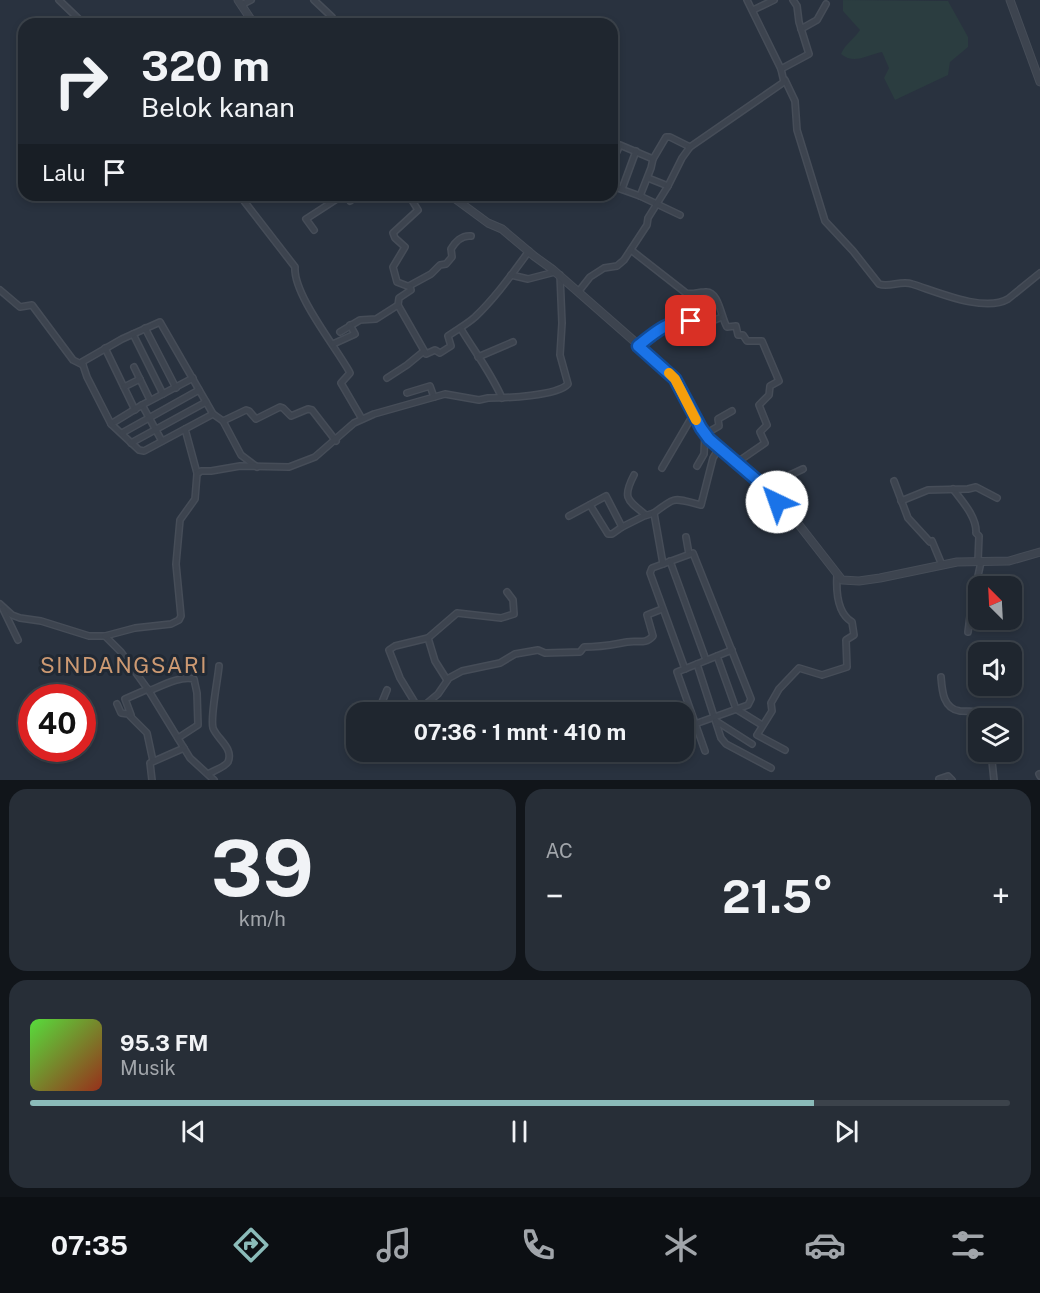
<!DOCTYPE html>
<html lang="id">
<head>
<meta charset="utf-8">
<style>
	body { margin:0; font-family:"Public Sans",sans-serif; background:#272e37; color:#f1f3f6; height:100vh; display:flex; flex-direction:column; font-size:22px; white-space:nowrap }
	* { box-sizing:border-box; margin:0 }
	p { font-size:20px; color:#a1a5aa }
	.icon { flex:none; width:33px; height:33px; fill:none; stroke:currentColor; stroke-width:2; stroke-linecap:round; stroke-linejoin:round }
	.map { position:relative; height:780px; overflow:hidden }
	.drawer { display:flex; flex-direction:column; gap:9px; padding:9px; background:#11151a; flex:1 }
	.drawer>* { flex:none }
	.hud { position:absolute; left:18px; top:18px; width:600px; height:183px; border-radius:18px; box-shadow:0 3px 9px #0003,0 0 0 2px #3c434b; background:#1f262f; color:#f1f3f6; overflow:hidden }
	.needle { width:39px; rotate:336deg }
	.fabs { position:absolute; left:968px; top:576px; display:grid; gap:12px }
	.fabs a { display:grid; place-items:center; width:54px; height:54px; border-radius:12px; background:#1f262f; box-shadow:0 3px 9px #0003,0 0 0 2px #3c434b; font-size:30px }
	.speed { position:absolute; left:18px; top:684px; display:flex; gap:12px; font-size:30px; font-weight:700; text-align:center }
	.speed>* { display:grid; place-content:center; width:78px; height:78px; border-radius:50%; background:#1f262f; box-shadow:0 3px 9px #0003,0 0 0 2px #3c434b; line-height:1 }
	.speed .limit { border:9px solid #d22; background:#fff; color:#111 }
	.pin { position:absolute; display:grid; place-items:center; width:51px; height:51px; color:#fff; margin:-26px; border-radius:12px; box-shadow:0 3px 9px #0006 }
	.me { position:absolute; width:66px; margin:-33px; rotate:318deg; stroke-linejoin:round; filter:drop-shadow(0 0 4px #0008) }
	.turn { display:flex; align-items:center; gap:21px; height:126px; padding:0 24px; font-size:27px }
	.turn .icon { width:78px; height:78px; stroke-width:2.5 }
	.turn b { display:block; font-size:42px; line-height:51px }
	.then { display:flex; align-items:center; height:57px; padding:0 24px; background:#0003; gap:12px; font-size:22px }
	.big { font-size:45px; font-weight:700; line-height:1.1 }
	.drawer .card { flex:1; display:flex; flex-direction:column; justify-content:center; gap:9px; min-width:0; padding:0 21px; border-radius:18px; background:#272e37 }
	.drawer .dial { align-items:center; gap:0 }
	.dial b { font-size:78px; line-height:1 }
	.song { display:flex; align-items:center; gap:18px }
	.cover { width:72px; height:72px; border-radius:9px; background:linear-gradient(135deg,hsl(110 70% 55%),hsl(10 70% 35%)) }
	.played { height:6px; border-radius:3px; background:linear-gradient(90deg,#8bbbb9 80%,#3c434b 80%) }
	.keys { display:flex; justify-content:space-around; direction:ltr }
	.heat { display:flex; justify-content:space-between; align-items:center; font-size:33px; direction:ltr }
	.drawer .tiles { flex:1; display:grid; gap:9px; grid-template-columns:1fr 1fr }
	.card:last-child { grid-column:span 2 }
	.trip { position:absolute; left:346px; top:702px; width:348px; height:60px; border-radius:18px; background:#1f262f; box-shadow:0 3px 9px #0003,0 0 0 2px #3c434b; font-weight:700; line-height:60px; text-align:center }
	.menu { display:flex; height:96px; justify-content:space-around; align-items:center; background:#0c0f13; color:#a1a5aa }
	.menu .icon { width:42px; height:42px }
	.menu .on { color:#8bbbb9 }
	.menu b { font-size:27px; color:#f1f3f6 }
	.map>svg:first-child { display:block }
	.green { fill:#2b3d40 }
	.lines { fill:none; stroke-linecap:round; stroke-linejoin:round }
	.minor-casing { stroke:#464d58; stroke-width:8 }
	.tertiary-casing { stroke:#464d58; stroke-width:9 }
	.minor { stroke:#3d444f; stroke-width:5 }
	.tertiary { stroke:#3d444f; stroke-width:7 }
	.route-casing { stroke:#114b97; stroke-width:15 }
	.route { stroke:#1a73e8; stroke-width:10 }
	.slow { stroke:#f59e0b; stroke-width:10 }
	.labels { text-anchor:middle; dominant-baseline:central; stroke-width:6; stroke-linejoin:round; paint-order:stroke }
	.quarter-label { font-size:22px; letter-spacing:1.5px; fill:#cc9972; stroke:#212934 }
</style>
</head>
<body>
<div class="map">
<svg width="1040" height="780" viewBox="0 0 1040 780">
	<rect width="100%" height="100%" fill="#29323f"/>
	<path class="green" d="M843 0 948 1 968 37V47L950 62 948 75 895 100 884 78 889 68 882 52C867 55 854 65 841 54 845 44 854 39 860 30L843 11Z"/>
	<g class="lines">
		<defs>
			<g id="minor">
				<path d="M59 0 84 24"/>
				<path d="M314 0 332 17 328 24"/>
				<path d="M241 5 251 0"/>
				<path d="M753 10 774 0"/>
				<path d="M801 29 817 20 826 4"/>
				<path d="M781 69 809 54 799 22 797 6 793 0"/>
				<path d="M785 80 795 101 797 130 825 221 853 251 879 284C889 288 901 280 912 284 935 291 984 313 1008 299L1040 273"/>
				<path d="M612 162 620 145 653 159"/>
				<path d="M648 178 668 186"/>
				<path d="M612 186 640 196 680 215"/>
				<path d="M622 189 636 151"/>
				<path d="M246 195 244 201 295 267C293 294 335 346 349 371L350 373 341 383 362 419"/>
				<path d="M347 195 350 201 358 195"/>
				<path d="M640 196 651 168 653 159 666 137H670L690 147"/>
				<path d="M314 230 306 219 343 195"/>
				<path d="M631 250 686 293C693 295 697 292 705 292 719 290 721 318 727 327L736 326 738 335H743L747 341H762L779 381 770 386 769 395 759 405 767 425 760 432 765 443 736 463"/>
				<path d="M511 275 528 279 555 272"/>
				<path d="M409 286 431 274 440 265 446 264 452 257 451 249C455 242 462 235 471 236"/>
				<path d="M0 290 20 307 32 305 73 360 83 365"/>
				<path d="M579 291 590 277 604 268 617 266 624 260 647 225 648 218 668 186 682 158 690 147 784 82 781 69 747 0"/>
				<path d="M398 305 426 354 435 350 440 353 451 346 448 336C456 330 466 325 475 317 496 297 512 274 529 251"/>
				<path d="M145 328 176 388"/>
				<path d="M461 329C475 352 491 373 502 398"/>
				<path d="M340 332 360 320 376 319 398 305 399 298 411 290 410 287 397 282 393 267 405 247 395 238 393 233 418 210 413 202 420 195"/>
				<path d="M133 334 163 394"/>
				<path d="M333 344 355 334 350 325"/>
				<path d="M638 346C657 330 668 320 694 321 700 321 702 320 707 323L722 317"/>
				<path d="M105 348 135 410"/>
				<path d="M478 357 513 342"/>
				<path d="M134 367 150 400"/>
				<path d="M387 378 407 365 424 351"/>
				<path d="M124 387 140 379"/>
				<path d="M407 393 430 386 434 397"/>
				<path d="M142 405C149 417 155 429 162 441"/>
				<path d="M223 421 246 410 249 411 256 419 280 407 283 408 291 416 308 409 312 410 336 441"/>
				<path d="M111 424 142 405 193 378"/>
				<path d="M185 429 144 451 139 450 111 424 87 377 82 362 122 339 160 322 213 414"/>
				<path d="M122 433 199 390"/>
				<path d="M131 443 206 402"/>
				<path d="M697 466 704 454 705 434 719 426 718 419 732 411"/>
				<path d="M662 468 693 415"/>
				<path d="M197 473 185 429 213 414 223 421 241 455 257 467"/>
				<path d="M634 475C622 498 627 500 646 515"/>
				<path d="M894 481 908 518 930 542 932 541 942 565"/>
				<path d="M953 489C962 501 977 517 976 533L979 536 978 561"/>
				<path d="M768 491 790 475 803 469"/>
				<path d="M901 501 928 490 968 489 976 487 997 498"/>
				<path d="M590 505 608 534H612L622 527"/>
				<path d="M569 516 606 496 622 527 644 516 654 513"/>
				<path d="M686 537 689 554"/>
				<path d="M670 561 706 660"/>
				<path d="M663 564 652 568 650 573 685 669"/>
				<path d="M0 604 12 615 20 618 41 621 89 636H105L121 652 149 691 190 758 214 780"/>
				<path d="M3 609 18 640"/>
				<path d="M968 632 971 608 981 562"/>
				<path d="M105 636 135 628 171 624 179 620 181 616 176 564 180 520 195 499 197 474 201 471H211L240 466 289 467 315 457 354 423 374 414 445 394 479 400 488 398C506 398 557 396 568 384L560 355 562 323 560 275"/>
				<path d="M428 638 435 661 447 680"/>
				<path d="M717 656 736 709 762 725"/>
				<path d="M697 664 721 738 726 744 771 768"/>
				<path d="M941 677C942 690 943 709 960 711 965 711 970 711 975 712L980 718"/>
				<path d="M149 691C161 686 182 675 194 679L197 693 198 725 178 738"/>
				<path d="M117 704 121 713 128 714 147 733 153 761"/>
				<path d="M420 709 438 694 449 678 462 671 500 663 515 654 538 650 545 653 580 652 584 647C602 647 610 645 627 642 638 640 645 645 653 636L647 615 662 609"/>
				<path d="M420 711 400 678 389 650 395 646 428 638 457 613 501 618 514 614 513 600 507 592"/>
				<path d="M378 712 387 690"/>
				<path d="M131 715 125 699 148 689"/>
				<path d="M716 721 752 744"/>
				<path d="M695 724 748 705 751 699 693 553 663 564 654 513C676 496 673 498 701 505L713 458 719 448"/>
				<path d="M785 750 757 735 772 711 771 703 779 689 799 668 822 675 847 667 846 640 854 635 852 622C837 613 836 592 837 575"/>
				<path d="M705 751 677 672 732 650"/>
				<path d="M991 752 994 780"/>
				<path d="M208 774C213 771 225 767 228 762 234 748 217 739 213 728 210 717 218 679 219 666"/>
				<path d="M1039 774 1040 776"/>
				<path d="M939 779 948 776 952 780"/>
				<path d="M152 780 150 763 184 748"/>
			</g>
			<g id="tertiary">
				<path d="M238 0 254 24"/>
				<path d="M1010 0 1040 82"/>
				<path d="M450 195 488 223 502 229 534 256 552 269 658 362 674 379 705 434 736 463 764 486 777 503 789 512 842 580 859 581 880 578 957 562 1009 561 1040 552"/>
			</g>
		</defs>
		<use href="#minor" class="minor-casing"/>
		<use href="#tertiary" class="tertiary-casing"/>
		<use href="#minor" class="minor"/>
		<use href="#tertiary" class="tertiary"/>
	</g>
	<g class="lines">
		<defs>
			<path id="route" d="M691 321C670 319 654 333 638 346L675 379 701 428 709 439 764 486 777 502"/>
		</defs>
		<use href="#route" class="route-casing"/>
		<use href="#route" class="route"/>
		<path class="slow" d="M669 373 675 379 696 420"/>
	</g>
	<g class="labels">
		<g class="quarter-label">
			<text x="124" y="665">SINDANGSARI</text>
		</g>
	</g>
</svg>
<div class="fabs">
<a><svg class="needle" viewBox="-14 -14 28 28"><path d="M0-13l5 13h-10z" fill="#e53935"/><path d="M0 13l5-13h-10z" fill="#a1a5aa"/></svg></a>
<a><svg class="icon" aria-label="sound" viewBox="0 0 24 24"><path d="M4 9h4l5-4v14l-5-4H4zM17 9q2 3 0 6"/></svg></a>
<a><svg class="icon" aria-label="layers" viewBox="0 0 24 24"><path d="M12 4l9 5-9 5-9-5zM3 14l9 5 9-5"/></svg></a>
</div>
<div class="speed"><div class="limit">40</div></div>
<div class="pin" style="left:691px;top:321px;background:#d93025"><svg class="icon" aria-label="arrive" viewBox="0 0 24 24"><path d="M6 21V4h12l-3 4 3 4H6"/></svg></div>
<svg class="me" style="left:777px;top:502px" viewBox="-20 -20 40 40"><circle r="19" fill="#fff"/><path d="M0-13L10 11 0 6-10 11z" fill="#1a73e8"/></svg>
<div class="trip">07:36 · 1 mnt · 410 m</div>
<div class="hud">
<div class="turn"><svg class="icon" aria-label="right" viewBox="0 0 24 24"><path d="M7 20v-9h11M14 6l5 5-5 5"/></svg><div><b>320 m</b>Belok kanan</div></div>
<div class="then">Lalu<svg class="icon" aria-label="arrive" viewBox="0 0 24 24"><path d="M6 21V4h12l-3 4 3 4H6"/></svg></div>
</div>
</div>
<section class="drawer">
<div class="tiles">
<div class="card dial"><b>39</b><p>km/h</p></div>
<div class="card"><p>AC</p>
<div class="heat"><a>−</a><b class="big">21.5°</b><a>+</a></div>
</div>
<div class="card">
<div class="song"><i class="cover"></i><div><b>95.3 FM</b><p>Musik</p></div></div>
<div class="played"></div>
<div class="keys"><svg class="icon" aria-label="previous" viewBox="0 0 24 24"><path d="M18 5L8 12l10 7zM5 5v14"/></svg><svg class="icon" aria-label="pause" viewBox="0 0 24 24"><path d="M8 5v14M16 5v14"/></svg><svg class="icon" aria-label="next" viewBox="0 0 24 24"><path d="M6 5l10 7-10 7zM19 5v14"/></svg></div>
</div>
</div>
</section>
<nav class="menu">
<b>07:35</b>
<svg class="icon on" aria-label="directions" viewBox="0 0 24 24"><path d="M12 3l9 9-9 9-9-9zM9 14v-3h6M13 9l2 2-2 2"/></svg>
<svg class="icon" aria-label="music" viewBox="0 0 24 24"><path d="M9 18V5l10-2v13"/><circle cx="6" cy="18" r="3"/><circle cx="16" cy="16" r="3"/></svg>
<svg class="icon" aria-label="phone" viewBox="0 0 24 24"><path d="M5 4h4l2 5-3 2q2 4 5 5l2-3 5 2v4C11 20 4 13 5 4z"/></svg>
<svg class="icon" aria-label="climate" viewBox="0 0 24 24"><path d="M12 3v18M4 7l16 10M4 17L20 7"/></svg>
<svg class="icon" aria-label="car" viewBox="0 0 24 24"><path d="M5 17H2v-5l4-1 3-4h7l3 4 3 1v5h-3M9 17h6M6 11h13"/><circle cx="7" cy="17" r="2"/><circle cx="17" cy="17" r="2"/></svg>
<svg class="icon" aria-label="filters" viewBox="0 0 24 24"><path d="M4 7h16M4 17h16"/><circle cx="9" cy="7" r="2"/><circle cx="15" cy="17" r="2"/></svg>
</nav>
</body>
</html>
